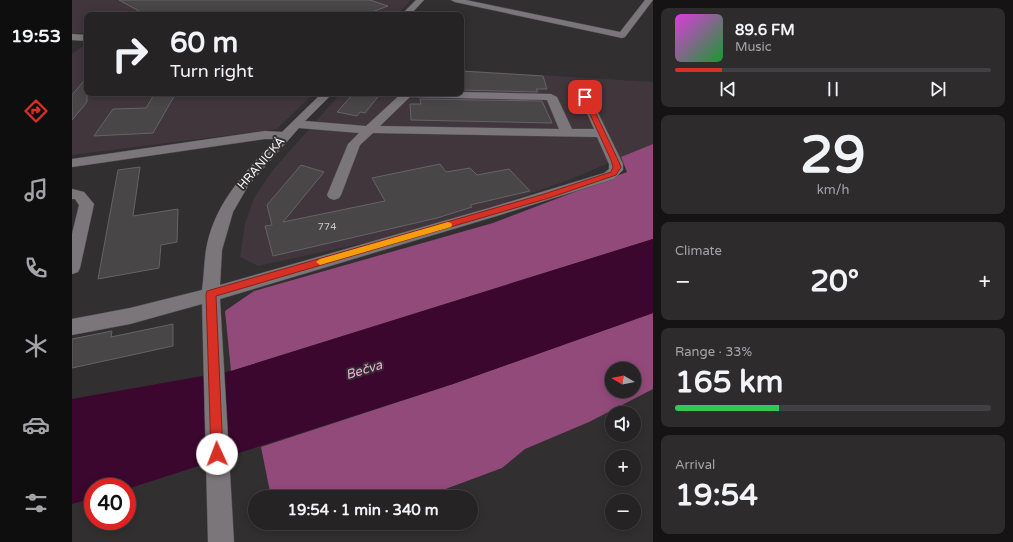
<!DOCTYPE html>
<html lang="en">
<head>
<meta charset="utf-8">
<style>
	body { margin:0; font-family:"Varela Round",sans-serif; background:#2e2b2d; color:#f1f3f6; height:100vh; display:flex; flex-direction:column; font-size:15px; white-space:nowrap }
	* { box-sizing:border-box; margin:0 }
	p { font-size:13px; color:#a4a4a7 }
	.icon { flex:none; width:22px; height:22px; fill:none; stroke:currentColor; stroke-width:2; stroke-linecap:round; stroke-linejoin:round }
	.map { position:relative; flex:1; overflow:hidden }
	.drawer { display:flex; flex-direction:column; gap:8px; padding:8px; background:#151314; width:360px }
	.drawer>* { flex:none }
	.guide { position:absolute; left:12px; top:12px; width:380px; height:84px; border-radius:8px; box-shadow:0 2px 10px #0003,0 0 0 1px #424042; background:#262325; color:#f1f3f6; overflow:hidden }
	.needle { width:26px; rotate:279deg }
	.fabs { position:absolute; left:533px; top:362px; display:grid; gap:8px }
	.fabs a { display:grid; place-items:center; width:36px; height:36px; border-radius:50%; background:#262325; box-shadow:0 2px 10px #0003,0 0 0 1px #424042; font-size:20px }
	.speed { position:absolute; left:12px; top:478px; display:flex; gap:8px; font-size:20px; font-weight:700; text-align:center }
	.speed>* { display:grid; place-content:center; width:52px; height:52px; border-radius:50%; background:#262325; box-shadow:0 2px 10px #0003,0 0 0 1px #424042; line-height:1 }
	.speed .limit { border:6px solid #d22; background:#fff; color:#111 }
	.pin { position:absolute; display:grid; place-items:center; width:34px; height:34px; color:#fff; margin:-17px; border-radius:8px; box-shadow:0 2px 6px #0006 }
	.me { position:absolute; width:44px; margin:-22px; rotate:358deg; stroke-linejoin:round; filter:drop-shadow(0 0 3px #0008) }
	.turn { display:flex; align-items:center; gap:14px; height:84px; padding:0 20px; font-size:18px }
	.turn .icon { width:52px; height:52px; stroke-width:2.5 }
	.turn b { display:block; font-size:28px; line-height:34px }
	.big { font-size:30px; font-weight:800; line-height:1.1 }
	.drawer .card { flex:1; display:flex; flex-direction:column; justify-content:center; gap:6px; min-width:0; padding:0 14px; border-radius:8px; background:#2e2b2d }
	.drawer .dial { align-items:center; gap:0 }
	.dial b { font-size:52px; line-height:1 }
	.song { display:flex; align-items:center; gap:12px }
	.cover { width:48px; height:48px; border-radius:6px; background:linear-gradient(135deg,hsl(300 70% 55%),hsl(130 70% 35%)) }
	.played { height:4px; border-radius:2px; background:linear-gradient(90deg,#d93025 15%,#424042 15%) }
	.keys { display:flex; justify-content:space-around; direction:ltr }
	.heat { display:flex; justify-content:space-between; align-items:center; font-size:22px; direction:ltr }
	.charge { height:6px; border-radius:3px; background:linear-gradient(90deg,#34c759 33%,#424042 0) }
	.trip { position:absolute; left:176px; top:490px; width:230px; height:40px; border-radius:20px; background:#262325; box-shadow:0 2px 10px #0003,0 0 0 1px #424042; font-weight:800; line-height:40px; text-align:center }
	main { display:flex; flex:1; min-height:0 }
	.tab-bar { display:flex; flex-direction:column; width:72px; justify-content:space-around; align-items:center; background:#0f0e0f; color:#a4a4a7 }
	.tab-bar .icon { width:28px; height:28px }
	.tab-bar .on { color:#d93025 }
	.tab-bar b { font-size:18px; color:#f1f3f6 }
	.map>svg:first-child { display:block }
	.built { fill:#40363c }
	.forest { fill:#924a7b; fill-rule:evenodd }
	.water { fill:#3b072e }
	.building { fill:#494648; stroke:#666265 }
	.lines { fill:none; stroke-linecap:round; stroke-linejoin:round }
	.minor-casing { stroke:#4f4c4e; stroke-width:1 }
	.minor { fill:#7a7679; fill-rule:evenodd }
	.route { fill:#d93025; stroke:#8d1f18 }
	.slow { fill:#f59e0b }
	.labels { text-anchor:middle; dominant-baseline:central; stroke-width:4; stroke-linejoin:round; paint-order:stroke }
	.number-label { font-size:10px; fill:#cbc8ca }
	.street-label { font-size:12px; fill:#f6f4f5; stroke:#322f31 }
	.water-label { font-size:13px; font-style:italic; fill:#faa8dd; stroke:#322f31 }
</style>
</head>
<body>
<main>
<nav class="tab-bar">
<b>19:53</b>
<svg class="icon on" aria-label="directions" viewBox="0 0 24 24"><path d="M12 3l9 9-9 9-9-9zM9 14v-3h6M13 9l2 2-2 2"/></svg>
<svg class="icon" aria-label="music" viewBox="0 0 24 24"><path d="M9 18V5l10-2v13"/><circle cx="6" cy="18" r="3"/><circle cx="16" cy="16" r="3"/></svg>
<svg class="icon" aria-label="phone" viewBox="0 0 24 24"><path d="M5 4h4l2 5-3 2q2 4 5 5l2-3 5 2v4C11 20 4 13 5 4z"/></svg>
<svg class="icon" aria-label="climate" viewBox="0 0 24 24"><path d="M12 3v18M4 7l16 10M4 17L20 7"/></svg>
<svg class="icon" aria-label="car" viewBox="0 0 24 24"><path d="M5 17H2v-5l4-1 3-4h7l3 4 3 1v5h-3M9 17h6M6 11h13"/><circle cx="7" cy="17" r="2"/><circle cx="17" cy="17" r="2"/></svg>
<svg class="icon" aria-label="filters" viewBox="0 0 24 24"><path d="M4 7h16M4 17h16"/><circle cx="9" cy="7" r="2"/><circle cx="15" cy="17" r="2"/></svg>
</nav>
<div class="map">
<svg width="581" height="542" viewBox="0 0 581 542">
	<rect width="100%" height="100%" fill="#322f31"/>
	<g class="built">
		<path d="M0 0H339L325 15H15V33H0Z"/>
		<path d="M14 44H15V93H241L239 96 205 129 0 155V54Z"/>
		<path d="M389 70 581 82V144L497 180 396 215 319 237 186 266 168 257 173 224 182 198 200 171 269 93H389Z"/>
	</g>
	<g class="forest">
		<path d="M581 144V239L159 371 153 311 182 291 421 223 555 172 549 157Z"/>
		<path d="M581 313V389L517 422 453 449 430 468 352 497H199L189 447 381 384ZM540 369H562V391H540Z"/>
		<path d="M225 523H280L244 531Z"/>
	</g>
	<path class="water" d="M581 239V313L381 384 55 489V487H21V498L0 504V399L159 371Z"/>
	<g class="building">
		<path d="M47 0H298L316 6 292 15H74Z"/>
		<path d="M389 71 471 76 475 89H464L466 92 389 90Z"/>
		<path d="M15 77V102L0 120V95Z"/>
		<path d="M83 93H104L81 133 22 136 41 109 74 108Z"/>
		<path d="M282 93H309L293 113 288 112 285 116 265 112Z"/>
		<path d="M348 99 470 101 480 123 339 120 338 104H349Z"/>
		<path d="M368 164 374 172 398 168 405 175 437 169 458 191 398 205 400 207 365 218 201 256 193 226 200 225 195 205 229 165 252 172 211 222 313 201 300 178Z"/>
		<path d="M68 167 61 216 106 209 105 242 89 245 87 268 26 279 46 170Z"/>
		<path d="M101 324V346L0 368V339L40 331 39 337Z"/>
	</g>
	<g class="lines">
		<defs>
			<g id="minor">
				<path d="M344 0H352L338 15H329Z"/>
				<path d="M379 0H394L548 32 573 0H581L553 37 550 38 383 2Z"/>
				<path d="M0 34 15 35V41L0 40Z"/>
				<path d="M508 83 513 86 551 164V170L542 179 428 215 148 299 162 542H136L130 304 58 324 0 335V319L58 308 130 290C132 277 132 263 134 250 142 203 173 173 203 139H193L0 167V159L193 131 210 132 250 93H261L233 121 294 126 330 93 389 92 479 94 485 97 500 129H522L503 86ZM338 97 475 100 487 129 308 126ZM227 128 287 133 276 144 255 195 257 198 262 200 267 198 269 195 288 145 301 133 525 137 537 164V169L532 173 417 208 148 285 150 250 161 212 176 186Z"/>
				<path d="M0 189 12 192 22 204 8 268 6 272 0 274V234L7 205 3 199H0Z"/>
			</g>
		</defs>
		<use href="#minor" class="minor-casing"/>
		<use href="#minor" class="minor"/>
	</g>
	<path class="route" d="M511 95 516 97 546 160 549 167 544 175 477 198 144 296 151 454 150 458 145 460 141 458 139 454 134 294 135 291 472 194 539 172 541 167 539 160 510 97Z"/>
	<path class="slow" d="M376 222 379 223 380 225 379 227 248 265 244 262 248 259Z"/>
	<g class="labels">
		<g class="number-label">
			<text x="255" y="227">774</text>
		</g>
		<g class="street-label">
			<text transform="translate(189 163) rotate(-49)">HRANICKÁ</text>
		</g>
		<g class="water-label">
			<text transform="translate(292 370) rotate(-17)">Bečva</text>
		</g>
	</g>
</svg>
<div class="fabs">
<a><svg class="needle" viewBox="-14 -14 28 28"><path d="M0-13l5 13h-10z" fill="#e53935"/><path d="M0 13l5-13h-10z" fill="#a4a4a7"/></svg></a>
<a><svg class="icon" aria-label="sound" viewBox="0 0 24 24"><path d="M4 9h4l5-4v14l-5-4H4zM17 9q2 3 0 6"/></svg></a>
<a>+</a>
<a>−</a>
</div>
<div class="speed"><div class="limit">40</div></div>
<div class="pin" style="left:513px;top:97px;background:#d93025"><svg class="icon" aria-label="arrive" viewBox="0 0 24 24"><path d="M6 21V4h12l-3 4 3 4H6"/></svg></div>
<svg class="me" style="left:145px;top:454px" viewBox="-20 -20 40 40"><circle r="19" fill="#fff"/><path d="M0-13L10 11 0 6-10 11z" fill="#d93025"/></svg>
<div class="trip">19:54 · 1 min · 340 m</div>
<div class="guide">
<div class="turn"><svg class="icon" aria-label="right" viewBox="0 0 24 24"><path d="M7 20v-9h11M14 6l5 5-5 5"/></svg><div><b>60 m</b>Turn right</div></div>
</div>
</div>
<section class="drawer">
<div class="card">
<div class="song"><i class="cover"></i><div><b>89.6 FM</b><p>Music</p></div></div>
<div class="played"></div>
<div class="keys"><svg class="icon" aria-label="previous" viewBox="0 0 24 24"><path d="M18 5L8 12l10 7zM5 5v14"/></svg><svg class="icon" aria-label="pause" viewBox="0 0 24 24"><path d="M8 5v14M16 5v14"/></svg><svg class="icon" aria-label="next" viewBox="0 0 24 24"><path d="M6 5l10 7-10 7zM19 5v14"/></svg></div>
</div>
<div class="card dial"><b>29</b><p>km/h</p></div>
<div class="card"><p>Climate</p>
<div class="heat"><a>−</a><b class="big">20°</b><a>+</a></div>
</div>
<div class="card"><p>Range · 33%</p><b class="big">165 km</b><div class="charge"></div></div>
<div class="card"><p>Arrival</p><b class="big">19:54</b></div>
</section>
</main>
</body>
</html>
